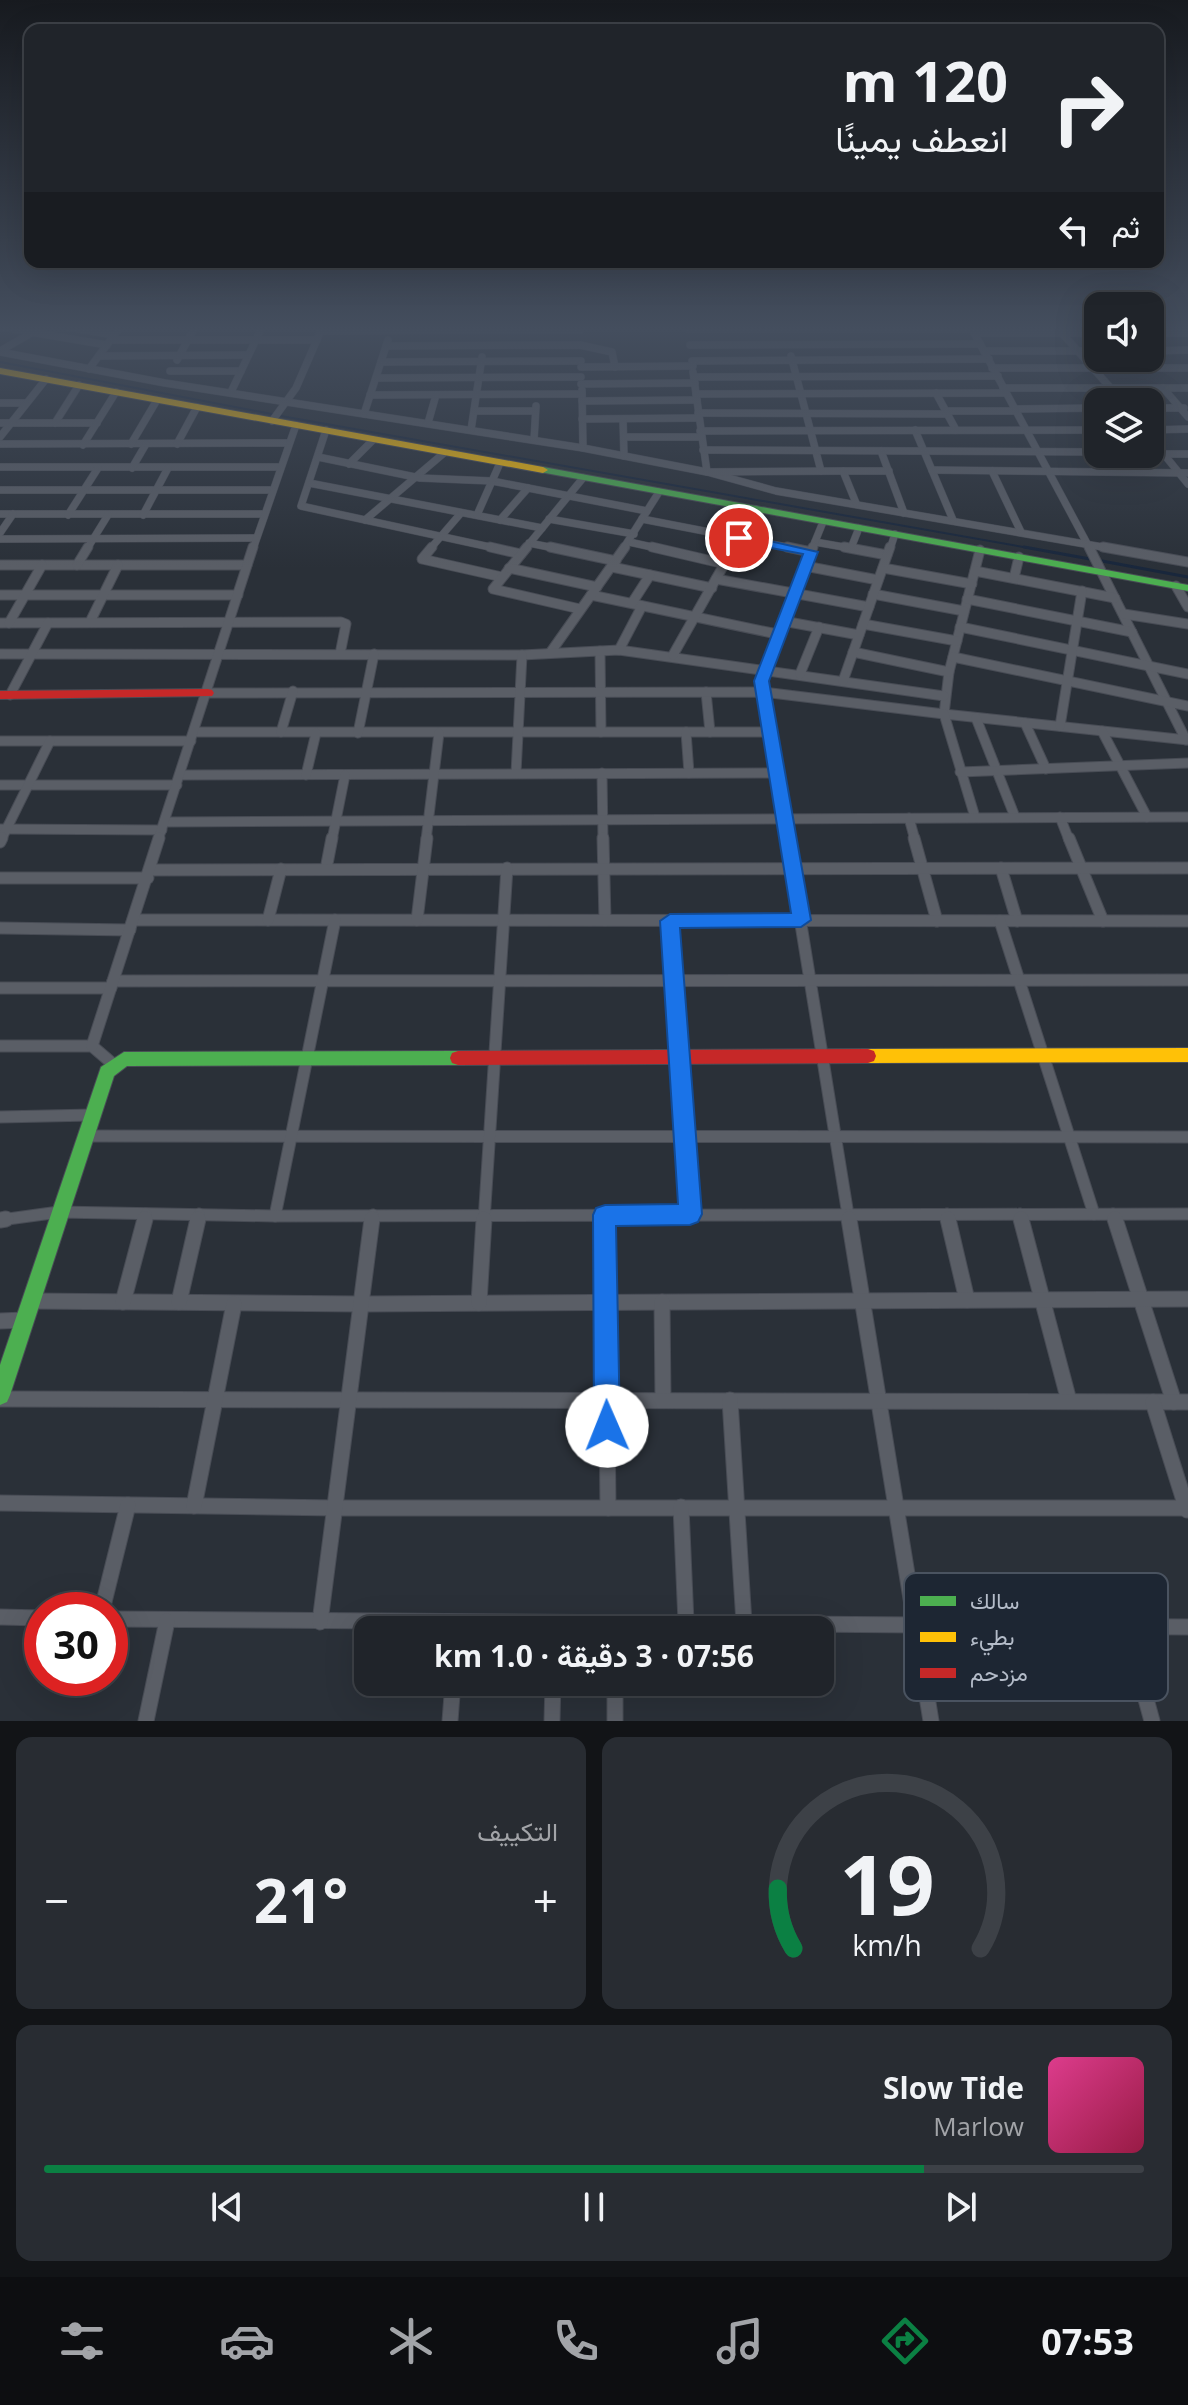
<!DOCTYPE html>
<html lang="ar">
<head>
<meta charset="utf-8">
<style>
	body { margin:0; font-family:"Open Sans",Vazirmatn,sans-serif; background:#282c32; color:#f1f3f6; direction:rtl; height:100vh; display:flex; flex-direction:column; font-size:30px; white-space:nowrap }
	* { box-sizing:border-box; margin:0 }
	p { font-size:26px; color:#a2a4a8 }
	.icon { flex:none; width:44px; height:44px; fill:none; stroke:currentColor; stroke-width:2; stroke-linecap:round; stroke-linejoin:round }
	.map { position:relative; height:1721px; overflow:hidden; direction:ltr }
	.panel { display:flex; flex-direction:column; gap:16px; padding:16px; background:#121417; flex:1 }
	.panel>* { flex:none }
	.hud { position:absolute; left:24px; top:24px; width:1140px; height:244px; border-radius:16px; box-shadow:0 8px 32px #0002,0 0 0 2px #3d4147; direction:rtl; background:#20242a; color:#f1f3f6; overflow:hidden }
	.fabs { position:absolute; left:1084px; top:292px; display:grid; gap:16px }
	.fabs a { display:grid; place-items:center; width:80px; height:80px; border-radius:16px; background:#20242a; box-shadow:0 8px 32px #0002,0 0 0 2px #3d4147; font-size:40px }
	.speed { position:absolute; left:24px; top:1592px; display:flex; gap:16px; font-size:40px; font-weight:700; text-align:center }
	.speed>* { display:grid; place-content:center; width:104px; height:104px; border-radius:50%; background:#20242a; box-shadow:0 8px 32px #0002,0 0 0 2px #3d4147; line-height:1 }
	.speed .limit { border:12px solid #d22; background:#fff; color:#111 }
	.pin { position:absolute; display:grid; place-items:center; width:68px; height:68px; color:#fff; margin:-34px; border:4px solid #fff; border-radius:50%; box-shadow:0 2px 8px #0007 }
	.me { position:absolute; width:88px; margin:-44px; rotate:359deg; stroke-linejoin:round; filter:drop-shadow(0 0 6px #0008) }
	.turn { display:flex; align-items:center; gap:28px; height:168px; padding:0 24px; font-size:36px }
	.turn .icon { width:104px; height:104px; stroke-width:2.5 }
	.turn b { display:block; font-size:56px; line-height:68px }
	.then { display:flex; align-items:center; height:76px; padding:0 24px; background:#0003; gap:16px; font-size:30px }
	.big { font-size:60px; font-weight:700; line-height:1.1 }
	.panel .widget { flex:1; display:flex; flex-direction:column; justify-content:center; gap:12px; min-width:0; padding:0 28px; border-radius:16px; background:#282c32 }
	.panel .dial { align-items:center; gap:0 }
	.dial svg { height:208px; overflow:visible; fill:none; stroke:#3d4147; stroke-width:7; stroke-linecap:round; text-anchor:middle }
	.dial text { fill:#f1f3f6; stroke:none }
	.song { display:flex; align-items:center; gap:24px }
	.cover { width:96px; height:96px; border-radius:12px; background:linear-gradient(135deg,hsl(330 70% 55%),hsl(340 70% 35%)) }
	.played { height:8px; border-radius:4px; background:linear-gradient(90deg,#0b8043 80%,#3d4147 80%) }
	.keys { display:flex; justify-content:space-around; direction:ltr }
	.heat { display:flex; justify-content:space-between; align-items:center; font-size:44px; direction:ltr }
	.panel .tiles { flex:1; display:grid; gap:16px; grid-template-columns:1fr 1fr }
	.widget:last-child { grid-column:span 2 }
	.trip { position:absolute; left:354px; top:1616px; width:480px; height:80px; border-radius:16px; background:#20242a; box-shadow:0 8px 32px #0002,0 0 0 2px #3d4147; font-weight:700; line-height:80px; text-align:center; direction:rtl }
	.tab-bar { display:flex; height:128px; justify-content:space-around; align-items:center; background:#0d0e11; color:#a2a4a8 }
	.tab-bar .icon { width:56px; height:56px }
	.tab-bar .current { color:#0b8043 }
	.tab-bar b { font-size:36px; color:#f1f3f6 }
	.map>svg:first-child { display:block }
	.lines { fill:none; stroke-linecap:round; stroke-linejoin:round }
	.stream-far1 { stroke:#19273c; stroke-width:2 }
	.stream { stroke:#19273c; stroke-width:3 }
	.street-far3-casing { stroke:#484c55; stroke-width:8 }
	.street-far2-casing { stroke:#484c55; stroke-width:11 }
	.street-far1-casing { stroke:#484c55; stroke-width:13 }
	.street-casing { stroke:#484c55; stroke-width:17 }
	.fast-casing { stroke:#484c55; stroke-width:2 }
	.slow-casing { stroke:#484c55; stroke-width:2 }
	.jam-casing { stroke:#484c55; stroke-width:2 }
	.street-far3 { stroke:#5a5e66; stroke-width:7 }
	.street-far2 { stroke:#5a5e66; stroke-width:9 }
	.street-far1 { stroke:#5a5e66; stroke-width:11 }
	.street { stroke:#5a5e66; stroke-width:15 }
	.fast { fill:#4caf50; fill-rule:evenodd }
	.slow { fill:#ffc107; fill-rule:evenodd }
	.jam { fill:#c62828; fill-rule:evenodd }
	.route { fill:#1a73e8; stroke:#114b97; stroke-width:2 }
	.key { fill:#1d2633; stroke:#4a5360; stroke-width:2 }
	.key-label { font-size:22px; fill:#b4bcc9 }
</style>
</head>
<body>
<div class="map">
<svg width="1188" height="1721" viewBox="0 0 1188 1721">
	<rect width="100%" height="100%" fill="#2a3038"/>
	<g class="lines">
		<g class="stream-far1">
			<path d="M0 362 272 414"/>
			<path d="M281 416 1035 549"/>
		</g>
		<g class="stream">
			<path d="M1024 547 1090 559"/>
			<path d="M1102 561 1188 577"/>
		</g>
		<defs>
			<g id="street-far3">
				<path d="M1 327 107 345"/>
				<path d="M67 327 114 335"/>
				<path d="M971 327 1090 549"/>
				<path d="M687 329H972"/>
				<path d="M320 331 580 330"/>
				<path d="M1061 332 1123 402"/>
				<path d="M974 333H1098"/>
				<path d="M1150 333H1188"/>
				<path d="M111 340H317"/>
				<path d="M690 345 980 344"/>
				<path d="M386 346 580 345 612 352 615 367"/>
				<path d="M0 351 33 332"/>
				<path d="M984 351H1098"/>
				<path d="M1150 351 1188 350"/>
				<path d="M0 352 165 383 583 448 707 472 776 491 1114 549"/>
				<path d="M99 356 248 355"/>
				<path d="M791 356 821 471"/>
				<path d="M177 360 195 327"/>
				<path d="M692 361 989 359"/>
				<path d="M381 362 581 361"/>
				<path d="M581 367 693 366"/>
				<path d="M992 368H1188"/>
				<path d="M89 369 120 327"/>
				<path d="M170 371H241"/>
				<path d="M693 372 707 472 843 471"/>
				<path d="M694 377 998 376"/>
				<path d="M376 378 581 377"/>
				<path d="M581 384 695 383"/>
				<path d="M1003 388H1188"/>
				<path d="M1163 388 1188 417"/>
				<path d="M582 390 583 448"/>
				<path d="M231 392 262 327"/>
				<path d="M936 393 956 430"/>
				<path d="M696 394 1006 393"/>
				<path d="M370 395 582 394"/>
				<path d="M582 401 697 400"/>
				<path d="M0 403H26"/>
				<path d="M1150 408H1184"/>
				<path d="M1014 409 1098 408"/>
				<path d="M475 411H535"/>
				<path d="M946 411H1015"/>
				<path d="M698 413 947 414"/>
				<path d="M364 414 388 340"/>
				<path d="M582 419 699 418"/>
				<path d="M623 419 624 456"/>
				<path d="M272 421 296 388 319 335"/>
				<path d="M0 423H97"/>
				<path d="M55 423 79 385"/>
				<path d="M428 423 436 395"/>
				<path d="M326 430 301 506 499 549"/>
				<path d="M471 430 482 357"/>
				<path d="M915 430 953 520"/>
				<path d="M1150 430 1188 429"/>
				<path d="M700 431 1098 430"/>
				<path d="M0 437 46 379"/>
				<path d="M624 437H701"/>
				<path d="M1150 437 1188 484"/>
				<path d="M534 440 536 406"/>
				<path d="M0 444 289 443"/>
				<path d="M131 444 157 400"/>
				<path d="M177 444 197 407"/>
				<path d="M83 445 116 392"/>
				<path d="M703 450 1098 452"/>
				<path d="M881 451 904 513"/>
				<path d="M1150 454H1188"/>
				<path d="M318 457 420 478 492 481 647 511"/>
				<path d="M349 464 373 440"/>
				<path d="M0 467H280"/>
				<path d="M132 468 146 444"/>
				<path d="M932 470 1188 473"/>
				<path d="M992 471 1021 532"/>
				<path d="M309 483 542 528"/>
				<path d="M0 490H272"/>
				<path d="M856 503 843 471H889"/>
				<path d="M0 514H264"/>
				<path d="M68 515 98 468"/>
				<path d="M143 515 168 468"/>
				<path d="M477 515 500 463"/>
				<path d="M549 519 634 534"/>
				<path d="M642 519 797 549"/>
				<path d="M365 520 444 453"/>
				<path d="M500 520 528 488"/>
				<path d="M0 533 13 514"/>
				<path d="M0 539 256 538"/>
				<path d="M629 542 661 549"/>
				<path d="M815 542 855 549"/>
				<path d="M529 543 559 549"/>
				<path d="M851 548 859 528"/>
				<path d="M87 549 108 515"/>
				<path d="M253 549 296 425"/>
				<path d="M430 549 461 513"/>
				<path d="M525 549 583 478"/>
				<path d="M623 549 659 492"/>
				<path d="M733 549 756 509"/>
				<path d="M812 549 823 522"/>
				<path d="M890 549 895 534"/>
			</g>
			<g id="street-far2">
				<path d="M432 547 422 559 502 577"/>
				<path d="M490 547 521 554"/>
				<path d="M527 547 493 589 580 609"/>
				<path d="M550 547 616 561"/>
				<path d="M652 547 725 564"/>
				<path d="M787 547 811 552"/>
				<path d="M844 547 887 555"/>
				<path d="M1089 547 1186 740"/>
				<path d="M1103 547 1188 562"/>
				<path d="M980 550 949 672 944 714 1188 740"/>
				<path d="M0 565H247"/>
				<path d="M77 565 88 547"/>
				<path d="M805 566 878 580"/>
				<path d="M612 567 712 588"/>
				<path d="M509 568 597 587"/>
				<path d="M883 568 972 584"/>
				<path d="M975 571 1115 598"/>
				<path d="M1014 578 1019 557"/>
				<path d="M716 579 869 607"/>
				<path d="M1176 586 1188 607"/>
				<path d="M873 594 964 611"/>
				<path d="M0 595H238"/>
				<path d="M591 595 777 634"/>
				<path d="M967 599 1132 632"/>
				<path d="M632 603 650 575"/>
				<path d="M1124 614 1188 624"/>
				<path d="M783 621 859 635"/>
				<path d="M90 622 118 565"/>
				<path d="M0 623 341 622 346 624 340 654"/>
				<path d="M9 623 42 565"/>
				<path d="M863 624 957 641"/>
				<path d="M960 627 1188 674"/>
				<path d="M619 650 642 606"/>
				<path d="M600 651 601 732"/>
				<path d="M853 652 949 672"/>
				<path d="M550 653 625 547"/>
				<path d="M0 654 522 655 619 650 944 696"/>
				<path d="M673 655 734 547"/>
				<path d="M953 657 1188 706"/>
				<path d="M800 674 819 627"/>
				<path d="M843 681 890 547"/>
				<path d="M706 692 710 732"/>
				<path d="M208 693 763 692 944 714 975 817"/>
				<path d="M10 695 48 623"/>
				<path d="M976 718 1015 817"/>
				<path d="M1025 723 1046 769"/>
				<path d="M1060 726 1082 591"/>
				<path d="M1102 731 1147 817"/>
				<path d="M194 732H770"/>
				<path d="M281 732 293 691"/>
				<path d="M686 732 689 773"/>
				<path d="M358 733 374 654"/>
				<path d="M0 741H191"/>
				<path d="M960 772 1188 763"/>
				<path d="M516 773 522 655"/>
				<path d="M602 773 603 840"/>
				<path d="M180 775 777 773"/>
				<path d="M306 775 316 733"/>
				<path d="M0 785H177"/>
				<path d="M1060 817 1069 840"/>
				<path d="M909 818 915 840"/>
				<path d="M165 822 1188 817"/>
				<path d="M0 829 162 830"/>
				<path d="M1 840 50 741"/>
				<path d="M158 840 253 547"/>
				<path d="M332 840 345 775"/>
				<path d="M426 840 439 733"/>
				<path d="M787 840 761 681 813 547"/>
			</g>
			<g id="street-far1">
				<path d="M603 838 605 920"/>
				<path d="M787 838 849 1221"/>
				<path d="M914 838 937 921"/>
				<path d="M1069 838 1103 921"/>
				<path d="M0 842 2 838"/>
				<path d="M1001 868 1017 921"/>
				<path d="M326 869 332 838"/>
				<path d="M150 870 1188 868"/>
				<path d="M0 878H148"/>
				<path d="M134 920 1188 921"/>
				<path d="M268 920 281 869"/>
				<path d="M417 920 427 838"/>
				<path d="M670 921 690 1214"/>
				<path d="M1000 921 1094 1214"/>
				<path d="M0 928 130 930"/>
				<path d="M113 981 1188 980"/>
				<path d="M0 988H111"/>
				<path d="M0 1046H92L113 1064"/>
				<path d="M92 1046 159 838"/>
				<path d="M0 1117 92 1115"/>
				<path d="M85 1136 1188 1137"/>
				<path d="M947 1214 949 1221"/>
				<path d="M1020 1214 1022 1221"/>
				<path d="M1113 1214 1115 1221"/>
				<path d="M605 1215V1221"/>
				<path d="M275 1216 335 920"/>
				<path d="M0 1220 59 1212 275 1216 1188 1214"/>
				<path d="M144 1221 146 1214"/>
				<path d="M197 1221 199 1214"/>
				<path d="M372 1221 373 1215"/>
				<path d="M484 1221 507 868"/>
			</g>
			<g id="street">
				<path d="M605 1219 608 1508"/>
				<path d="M849 1219 931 1721"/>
				<path d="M948 1219 967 1300"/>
				<path d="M1021 1219 1069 1401"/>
				<path d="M1115 1219 1174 1402"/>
				<path d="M0 1220 6 1219"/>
				<path d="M30 1301 362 1304 1188 1299"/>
				<path d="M123 1302 145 1219"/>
				<path d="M179 1302 198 1219"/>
				<path d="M662 1302 663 1399"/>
				<path d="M479 1303 484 1219"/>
				<path d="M0 1321 24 1320"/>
				<path d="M0 1399 1188 1402"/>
				<path d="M730 1400 744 1623"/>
				<path d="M1153 1402 1187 1510"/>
				<path d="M0 1503 336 1508H1188"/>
				<path d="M194 1506 234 1304"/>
				<path d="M681 1507 686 1622"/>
				<path d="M102 1610 128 1505"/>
				<path d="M0 1617 42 1618"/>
				<path d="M110 1619 1188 1627"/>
				<path d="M320 1622 372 1219"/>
				<path d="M1126 1626 1152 1721"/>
				<path d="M615 1682V1721"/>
				<path d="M146 1721 167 1621"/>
				<path d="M450 1721 453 1682"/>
				<path d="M552 1721 553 1682"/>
			</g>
			<g id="fast">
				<path d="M543 467 1188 585V591L540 472 538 470Z"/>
				<path d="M458 1051 464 1053 466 1058 464 1063 458 1065 127 1066 114 1076 10 1395 7 1402 0 1405V1365L101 1067 124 1052Z"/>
			</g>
			<g id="slow">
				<path d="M0 368 543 467 548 470 543 473 0 374Z"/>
				<path d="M1188 1048V1062L868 1063 862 1061 860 1056 862 1051 868 1049Z"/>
			</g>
			<g id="jam">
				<path d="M208 689 212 690 214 693 212 696 0 699V691Z"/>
				<path d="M868 1049 874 1051 876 1056 874 1061 868 1063 458 1065 452 1063 450 1058 452 1053 458 1051Z"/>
			</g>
		</defs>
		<use href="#street-far3" class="street-far3-casing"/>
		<use href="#street-far2" class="street-far2-casing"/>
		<use href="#street-far1" class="street-far1-casing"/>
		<use href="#street" class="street-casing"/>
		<use href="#fast" class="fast-casing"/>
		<use href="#slow" class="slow-casing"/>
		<use href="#jam" class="jam-casing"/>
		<use href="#street-far3" class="street-far3"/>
		<use href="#street-far2" class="street-far2"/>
		<use href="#street-far1" class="street-far1"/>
		<use href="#street" class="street"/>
		<use href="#fast" class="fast"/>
		<use href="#slow" class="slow"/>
		<use href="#jam" class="jam"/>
	</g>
	<linearGradient id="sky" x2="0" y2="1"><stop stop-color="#171a1f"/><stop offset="0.58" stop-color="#444e5e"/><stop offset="1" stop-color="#444e5e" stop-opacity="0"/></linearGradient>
	<rect width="1188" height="568" fill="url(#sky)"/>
	<path class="route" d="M739 534 818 552 769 681 811 920 801 927 680 928 702 1214 698 1222 690 1225 616 1226 620 1426 616 1436 607 1440 597 1436 594 1426 593 1215 596 1208 605 1205 678 1204 660 921 670 914 791 913 754 681 803 554 735 541 733 538Z"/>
	<rect x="904" y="1573" width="264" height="128" rx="12" class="key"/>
	<rect x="920" y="1596" width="36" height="10" fill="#4caf50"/>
	<rect x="920" y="1632" width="36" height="10" fill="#ffc107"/>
	<rect x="920" y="1668" width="36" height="10" fill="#c62828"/>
	<g class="key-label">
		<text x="970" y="1609">سالك</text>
		<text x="970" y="1645">بطيء</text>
		<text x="970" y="1681">مزدحم</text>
	</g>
</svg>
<div class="fabs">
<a><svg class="icon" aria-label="sound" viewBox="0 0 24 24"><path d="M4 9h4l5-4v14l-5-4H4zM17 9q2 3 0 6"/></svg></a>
<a><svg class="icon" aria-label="layers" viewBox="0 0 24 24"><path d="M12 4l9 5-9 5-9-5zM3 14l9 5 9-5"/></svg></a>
</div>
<div class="speed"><div class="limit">30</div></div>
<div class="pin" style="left:739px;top:538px;background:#d93025"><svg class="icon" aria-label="arrive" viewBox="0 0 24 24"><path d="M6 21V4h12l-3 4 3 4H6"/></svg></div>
<svg class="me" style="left:607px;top:1426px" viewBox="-20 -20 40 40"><circle r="19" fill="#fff"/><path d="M0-13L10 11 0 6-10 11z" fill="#1a73e8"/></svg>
<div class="trip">07:56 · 3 دقيقة · 1.0 km</div>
<div class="hud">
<div class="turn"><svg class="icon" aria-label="right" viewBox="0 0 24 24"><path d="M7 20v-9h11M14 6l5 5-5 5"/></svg><div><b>120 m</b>انعطف يمينًا</div></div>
<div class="then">ثم<svg class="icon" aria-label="left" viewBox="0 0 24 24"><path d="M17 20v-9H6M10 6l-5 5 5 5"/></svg></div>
</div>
</div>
<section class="panel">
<div class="tiles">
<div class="widget dial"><svg viewBox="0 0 100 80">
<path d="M14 69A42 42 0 1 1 86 69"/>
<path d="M14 69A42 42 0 0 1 8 46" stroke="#0b8043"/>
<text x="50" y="56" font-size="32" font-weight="700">19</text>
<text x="50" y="72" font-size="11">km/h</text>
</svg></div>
<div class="widget"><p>التكييف</p>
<div class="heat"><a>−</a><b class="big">21°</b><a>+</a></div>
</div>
<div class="widget">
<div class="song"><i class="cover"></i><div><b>Slow Tide</b><p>Marlow</p></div></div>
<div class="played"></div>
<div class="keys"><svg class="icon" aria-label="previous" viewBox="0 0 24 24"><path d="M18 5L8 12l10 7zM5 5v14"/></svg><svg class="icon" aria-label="pause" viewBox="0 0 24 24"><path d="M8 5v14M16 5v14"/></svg><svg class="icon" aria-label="next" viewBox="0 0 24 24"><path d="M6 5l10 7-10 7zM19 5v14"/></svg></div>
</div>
</div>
</section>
<nav class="tab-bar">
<b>07:53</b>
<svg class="icon current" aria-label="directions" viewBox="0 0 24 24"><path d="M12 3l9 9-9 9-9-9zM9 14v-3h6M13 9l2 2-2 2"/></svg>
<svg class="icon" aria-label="music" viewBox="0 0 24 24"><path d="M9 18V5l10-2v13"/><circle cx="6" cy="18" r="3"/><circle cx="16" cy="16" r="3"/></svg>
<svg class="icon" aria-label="phone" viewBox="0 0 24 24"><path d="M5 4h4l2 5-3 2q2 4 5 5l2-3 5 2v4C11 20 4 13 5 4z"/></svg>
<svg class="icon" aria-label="climate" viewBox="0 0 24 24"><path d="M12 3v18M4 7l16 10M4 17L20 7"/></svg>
<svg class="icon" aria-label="car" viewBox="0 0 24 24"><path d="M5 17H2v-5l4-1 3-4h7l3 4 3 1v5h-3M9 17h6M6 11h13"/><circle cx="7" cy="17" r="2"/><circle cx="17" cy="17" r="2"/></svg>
<svg class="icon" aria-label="filters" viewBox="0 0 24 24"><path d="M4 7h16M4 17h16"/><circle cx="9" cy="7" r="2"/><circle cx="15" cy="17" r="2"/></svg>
</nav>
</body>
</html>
